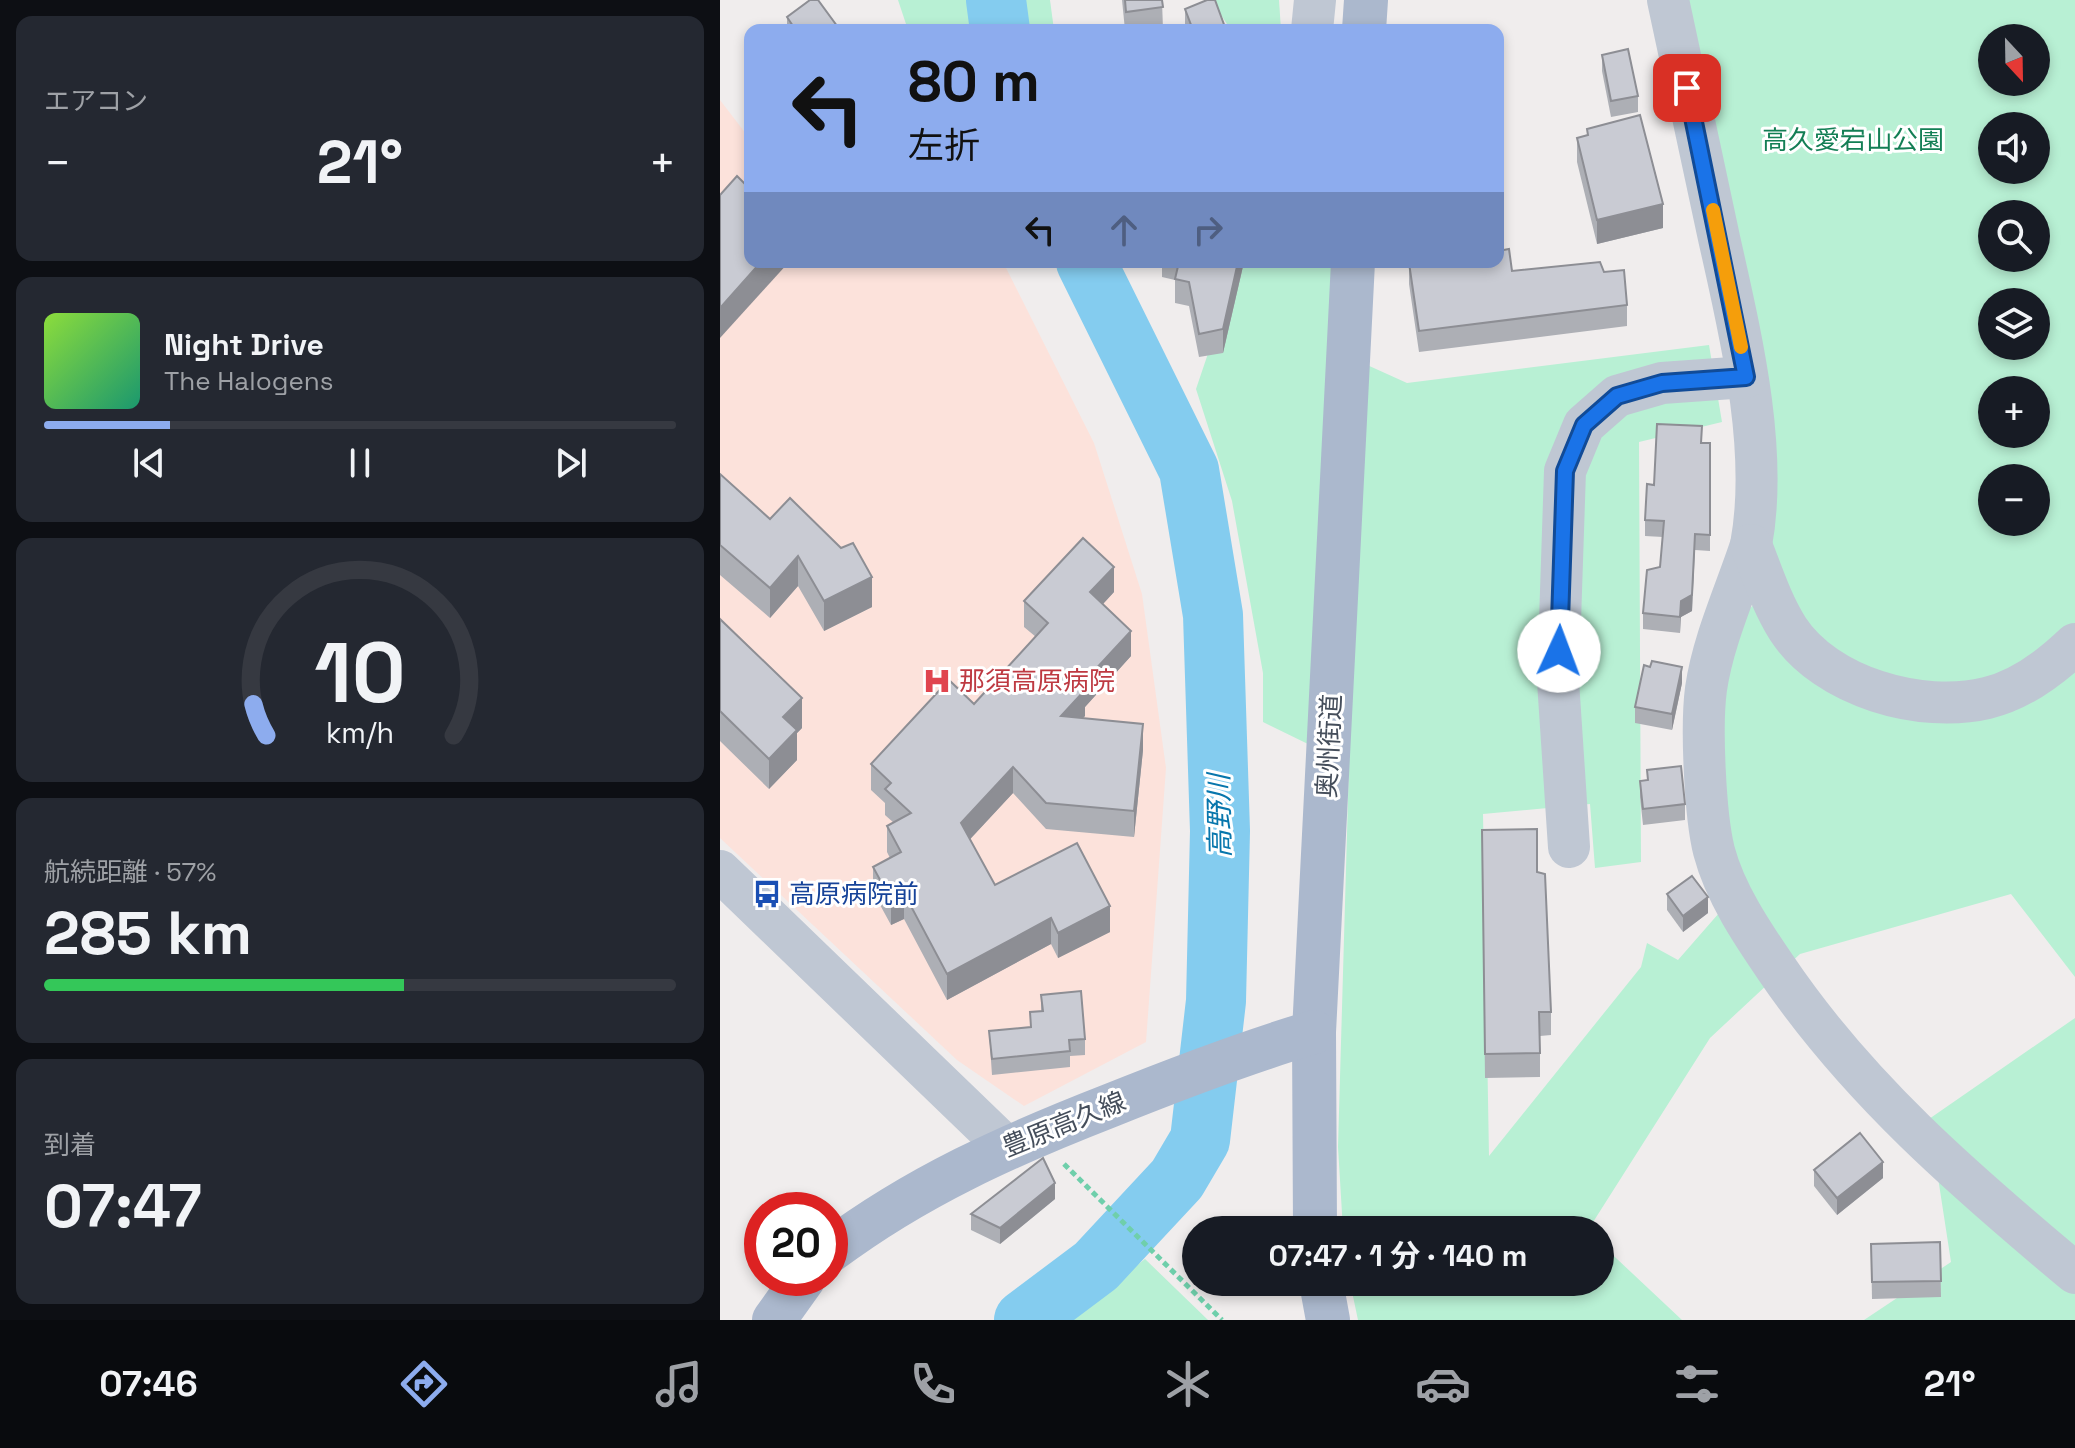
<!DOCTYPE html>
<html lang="ja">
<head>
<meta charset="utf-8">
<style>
	body { margin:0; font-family:"Space Grotesk","Noto Sans JP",sans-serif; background:#242831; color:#f1f3f6; height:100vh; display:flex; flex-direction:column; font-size:30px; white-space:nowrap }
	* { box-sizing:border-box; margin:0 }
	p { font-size:26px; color:#9ea1a6 }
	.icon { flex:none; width:44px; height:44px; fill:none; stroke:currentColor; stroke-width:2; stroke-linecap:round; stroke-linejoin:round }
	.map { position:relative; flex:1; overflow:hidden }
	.panel { display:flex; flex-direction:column; gap:16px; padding:16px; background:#0d0f14; width:720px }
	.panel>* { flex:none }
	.banner { position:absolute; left:24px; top:24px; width:760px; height:244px; border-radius:16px; box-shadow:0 4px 12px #0003; background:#8dacee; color:#111; overflow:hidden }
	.needle { width:52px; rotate:158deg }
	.tools { position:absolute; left:1258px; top:24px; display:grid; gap:16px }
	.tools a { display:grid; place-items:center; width:72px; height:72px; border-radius:50%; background:#171b24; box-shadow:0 4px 12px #0003; font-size:40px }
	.speed { position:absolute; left:24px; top:1192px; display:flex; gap:16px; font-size:40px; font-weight:700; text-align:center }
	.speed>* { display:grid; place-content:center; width:104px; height:104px; border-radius:50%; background:#171b24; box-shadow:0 4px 12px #0003; line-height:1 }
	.speed .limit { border:12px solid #d22; background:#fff; color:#111 }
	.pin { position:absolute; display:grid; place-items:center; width:68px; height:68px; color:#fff; margin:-34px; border-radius:16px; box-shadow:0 4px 12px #0006 }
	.me { position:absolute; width:88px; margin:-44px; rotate:2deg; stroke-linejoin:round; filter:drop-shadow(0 0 6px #0008) }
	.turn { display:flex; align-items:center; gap:28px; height:168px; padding:0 32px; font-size:36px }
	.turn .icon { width:104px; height:104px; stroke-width:2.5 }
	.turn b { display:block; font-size:56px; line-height:68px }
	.lanes { display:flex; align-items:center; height:76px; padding:0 32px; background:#0003; justify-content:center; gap:40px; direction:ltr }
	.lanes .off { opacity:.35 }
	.big { font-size:60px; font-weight:700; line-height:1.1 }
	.panel .widget { flex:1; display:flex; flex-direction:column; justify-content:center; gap:12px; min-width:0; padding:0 28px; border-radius:16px; background:#242831 }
	.panel .dial { align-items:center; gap:0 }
	.dial svg { height:208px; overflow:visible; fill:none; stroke:#363941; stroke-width:7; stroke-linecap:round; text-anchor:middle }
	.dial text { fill:#f1f3f6; stroke:none }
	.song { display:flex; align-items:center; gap:24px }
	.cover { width:96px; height:96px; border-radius:12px; background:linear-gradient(135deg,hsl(90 70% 55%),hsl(160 70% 35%)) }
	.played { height:8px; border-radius:4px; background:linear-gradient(90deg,#8dacee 20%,#363941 20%) }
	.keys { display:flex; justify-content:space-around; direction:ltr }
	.heat { display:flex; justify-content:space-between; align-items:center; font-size:44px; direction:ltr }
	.charge { height:12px; border-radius:6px; background:linear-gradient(90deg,#34c759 57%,#363941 0) }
	.trip { position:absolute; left:462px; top:1216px; width:432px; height:80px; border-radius:40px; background:#171b24; box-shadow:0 4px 12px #0003; font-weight:700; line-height:80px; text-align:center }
	.menu { display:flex; height:128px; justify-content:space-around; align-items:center; background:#090b0e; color:#9ea1a6 }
	.menu .icon { width:56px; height:56px }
	.menu .selected { color:#8dacee }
	.menu b { font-size:36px; color:#f1f3f6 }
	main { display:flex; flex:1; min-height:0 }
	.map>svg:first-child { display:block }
	.medical { fill:#fce2db }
	.green { fill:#b8f0d4; fill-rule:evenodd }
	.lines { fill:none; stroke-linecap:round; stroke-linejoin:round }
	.river { stroke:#84ccef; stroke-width:60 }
	.path { stroke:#6fcfab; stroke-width:5; stroke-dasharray:6 4; stroke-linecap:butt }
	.minor { stroke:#bfc7d3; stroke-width:42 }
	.major { stroke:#abb8cd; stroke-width:44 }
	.wall { fill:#adafb5 }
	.shaded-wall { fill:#8d8e94 }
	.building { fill:#c9cbd3; stroke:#8d8e94; stroke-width:2 }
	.route-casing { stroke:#114b97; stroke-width:20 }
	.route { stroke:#1a73e8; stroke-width:14 }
	.slow { stroke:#f59e0b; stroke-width:14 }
	.labels { text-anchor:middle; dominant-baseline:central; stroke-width:6; stroke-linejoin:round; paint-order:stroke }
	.park-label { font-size:26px; fill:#137f55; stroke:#fff }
	.health-label { font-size:26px; fill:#be3a42; stroke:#fff; text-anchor:start }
	.street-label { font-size:26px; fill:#454e5b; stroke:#fff }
	.transit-label { font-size:26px; fill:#164399; stroke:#fff; text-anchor:start }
	.water-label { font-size:28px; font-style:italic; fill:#0776ac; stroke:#fff }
</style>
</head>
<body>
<main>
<section class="panel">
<div class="widget"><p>エアコン</p>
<div class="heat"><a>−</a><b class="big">21°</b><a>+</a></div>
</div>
<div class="widget">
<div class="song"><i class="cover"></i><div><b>Night Drive</b><p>The Halogens</p></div></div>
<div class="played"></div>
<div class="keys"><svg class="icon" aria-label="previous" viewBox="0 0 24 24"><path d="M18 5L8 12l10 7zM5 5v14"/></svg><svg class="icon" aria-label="pause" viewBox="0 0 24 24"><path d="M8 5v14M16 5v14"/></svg><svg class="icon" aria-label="next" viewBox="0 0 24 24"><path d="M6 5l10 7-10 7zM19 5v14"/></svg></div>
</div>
<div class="widget dial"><svg viewBox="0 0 100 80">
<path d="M14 69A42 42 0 1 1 86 69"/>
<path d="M14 69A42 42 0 0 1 9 57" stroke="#8dacee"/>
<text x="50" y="56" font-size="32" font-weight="700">10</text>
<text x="50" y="72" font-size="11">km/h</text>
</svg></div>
<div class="widget"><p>航続距離 · 57%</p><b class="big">285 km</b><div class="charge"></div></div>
<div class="widget"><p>到着</p><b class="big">07:47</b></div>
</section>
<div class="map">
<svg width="1355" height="1320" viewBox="0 0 1355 1320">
	<rect width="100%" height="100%" fill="#f0eded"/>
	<path class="medical" d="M0 100 30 139V262H283L374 443 422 594 446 768 426 1042 304 1106 237 1060 0 838Z"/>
	<g class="green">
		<path d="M178 0H330L334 30H188Z"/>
		<path d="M491 0H559L561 30H511Z"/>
		<path d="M967 0H1355V977L1291 894 1080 954 990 1038 868 1230H623L618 1147 629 764 543 722V673L512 501 476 389 519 262H617L614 350 687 383 989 345 1002 422 919 442 921 862 875 868 870 804 763 814 769 1156 921 967 927 943 958 960 1020 889 1002 842 995 689 1020 619 1057 580ZM1272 38H1316V82H1272ZM1272 126H1316V170H1272ZM1272 214H1316V258H1272ZM1272 302H1316V346H1272ZM1272 390H1316V434H1272ZM1272 478H1316V522H1272Z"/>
		<path d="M1355 1018V1320H1144L1231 1262 1209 1119Z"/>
		<path d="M880 1243 962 1320H638L630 1282H880Z"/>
		<path d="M425 1259 488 1320H347Z"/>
	</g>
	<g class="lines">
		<g class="river">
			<path d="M276 0 280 30"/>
			<path d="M304 1320 376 1266 457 1179 480 1140 496 1001 500 831 493 615 469 470 366 262"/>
		</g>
		<path class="path" d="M344 1164 502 1320"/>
		<g class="minor">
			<path d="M948 0C965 79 982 159 999 238 1020 332 1049 449 1031 545 1016 591 993 640 986 689 981 726 985 815 994 851 1005 893 1032 933 1056 968 1137 1088 1245 1181 1355 1273"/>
			<path d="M592 30 595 0"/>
			<path d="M1031 545C1042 573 1052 604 1068 629 1106 687 1201 714 1267 698 1301 690 1330 668 1355 644"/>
			<path d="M849 847 838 681 845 471 864 425 897 396 942 383 1026 377"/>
			<path d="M0 871 285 1146"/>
		</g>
		<g class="major">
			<path d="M644 30 646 0"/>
			<path d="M595 1230 594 1032 633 262"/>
			<path d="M110 1251C197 1186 289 1145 389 1106 456 1079 524 1053 594 1032"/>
			<path d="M601 1282 608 1320"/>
			<path d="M54 1320 84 1278"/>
		</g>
	</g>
	<g class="wall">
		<path d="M402 0H442L443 30H405Z"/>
		<path d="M465 9 506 30H467L465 24Z"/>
		<path d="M67 17 120 30H67Z"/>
		<path d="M882 55 918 96V112L891 117 882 71Z"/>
		<path d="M867 129 943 228 877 244 857 162V138L867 136Z"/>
		<path d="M442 262H524L503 353 479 357 469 306 455 303V280L442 277Z"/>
		<path d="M689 263 792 271 884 272 907 305V326L699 352 689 284Z"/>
		<path d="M982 443H990V551L975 550 972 611 961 617 960 633 923 629V613L940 567 943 537 925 536V520L934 485Z"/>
		<path d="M0 474 50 519 152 607 104 631 78 586 50 618 0 575Z"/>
		<path d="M394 592 383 604 411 656 365 707V716L362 718 423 750 414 837 326 829 293 793 250 839 275 885 390 932 338 958 331 944 227 1000 184 919 171 925 153 892V867L170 858 167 852V826L174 823 165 815V803L151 790V764L254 704 316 637 304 627V601Z"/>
		<path d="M0 619 82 728 77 733V760L49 789 0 741Z"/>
		<path d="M962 683 952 730 915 723V707Z"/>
		<path d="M927 770 965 804V820L923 825 920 797V781L927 780Z"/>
		<path d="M762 830 817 872 831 1012V1035L820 1036V1077L765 1078Z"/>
		<path d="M947 894 988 913 963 932 947 910Z"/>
		<path d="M321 995 365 1039V1055L350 1056V1067L272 1075 269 1031 310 1027V1012L321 1011Z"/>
		<path d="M1094 1170 1163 1178 1117 1215 1094 1186Z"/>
		<path d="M335 1199 280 1244 251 1230V1214Z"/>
		<path d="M1220 1242 1221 1297 1152 1299 1151 1244Z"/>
	</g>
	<g class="shaded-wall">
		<path d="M943 204V228L877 244V220Z"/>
		<path d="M41 262H69L0 338V308Z"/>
		<path d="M518 262H524L503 353V329Z"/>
		<path d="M975 534 972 611 961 617 960 633 961 601Z"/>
		<path d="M78 556V586L50 618V588Z"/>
		<path d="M394 567V592L370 618V592Z"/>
		<path d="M152 577V607L104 631V601Z"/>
		<path d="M411 631V656L365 707V716L341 741V716L360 686Z"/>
		<path d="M962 667V683L952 730V714Z"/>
		<path d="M82 698V728L77 733V760L49 789V759L63 717Z"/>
		<path d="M423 724V750L414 837V811Z"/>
		<path d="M293 767V793L241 849V823Z"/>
		<path d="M184 893V919L171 925V900Z"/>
		<path d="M988 897V913L963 932V916Z"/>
		<path d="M390 906V932L338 958V933Z"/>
		<path d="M331 918V944L227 1000V974Z"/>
		<path d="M1163 1162V1178L1117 1215V1198Z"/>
		<path d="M335 1183V1199L280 1244V1228Z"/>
	</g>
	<g class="building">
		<path d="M90 0H98L120 30H68L73 26 67 17Z"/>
		<path d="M405 0H442L443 7 406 12Z"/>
		<path d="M487 0H495L506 30H473L465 9Z"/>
		<path d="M908 49 918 96 891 101 882 55Z"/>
		<path d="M920 115 943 204 877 220 857 138 868 135 867 129Z"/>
		<path d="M17 176 25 184 30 178V262H41L0 308V195Z"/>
		<path d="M789 249 792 271 880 262 884 272 904 270 907 305 699 331 689 263 778 262V251Z"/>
		<path d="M459 262H518L503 329 479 334 469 282 455 279Z"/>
		<path d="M937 424 982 426 981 443H990V535L975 534 972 595 961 601 960 617 923 613 927 570 940 567 944 521 925 520 927 484 934 485Z"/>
		<path d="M0 474 50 519 70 498 121 548 133 543 152 577 104 601 78 556 50 588 0 545Z"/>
		<path d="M363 538 394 567 370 592 411 631 360 686 365 690 341 716 423 724 414 811 326 803 293 767 241 823 275 885 357 843 390 906 338 933 331 918 227 974 184 893 171 900 153 867 181 852 167 826 191 813 165 789 171 783 151 764 229 680 254 704 328 623 304 601Z"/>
		<path d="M0 619 82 698 63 717 77 730 49 759 0 711Z"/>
		<path d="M932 661 962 667 952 714 915 707 924 665 930 667Z"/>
		<path d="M961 766 965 804 923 809 920 781 928 780 927 770Z"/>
		<path d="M817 829V872L825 874 831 1012H819L820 1053 765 1054 762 830Z"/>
		<path d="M972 876 988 897 963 916 947 894Z"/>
		<path d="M361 991 365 1039 349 1040 350 1051 272 1059 269 1031 311 1027 310 1012 323 1011 321 995Z"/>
		<path d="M1140 1133 1163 1162 1117 1198 1094 1170Z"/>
		<path d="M323 1158 335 1183 280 1228 251 1214Z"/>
		<path d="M1220 1242 1221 1281 1152 1282 1151 1244Z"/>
	</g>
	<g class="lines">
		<defs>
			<path id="route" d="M839 651 845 471 864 425 897 396 942 383 1026 377 967 88"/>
		</defs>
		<use href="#route" class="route-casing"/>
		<use href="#route" class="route"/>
		<path class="slow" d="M993 210 1021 347"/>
	</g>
	<defs>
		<symbol id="hospital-bare" viewBox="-9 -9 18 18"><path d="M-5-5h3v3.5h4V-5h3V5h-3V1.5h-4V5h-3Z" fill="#e0444e" stroke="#fff" stroke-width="2.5" paint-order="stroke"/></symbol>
		<symbol id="bus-bare" viewBox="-9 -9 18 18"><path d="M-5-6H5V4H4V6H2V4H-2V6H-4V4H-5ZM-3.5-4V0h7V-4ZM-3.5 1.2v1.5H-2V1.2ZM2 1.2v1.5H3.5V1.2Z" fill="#1a4fb4" stroke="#fff" stroke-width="2.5" paint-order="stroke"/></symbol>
	</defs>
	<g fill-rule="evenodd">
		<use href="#hospital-bare" x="197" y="661" width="40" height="40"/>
		<use href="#bus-bare" x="27" y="874" width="40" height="40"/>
	</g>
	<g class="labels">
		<g class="park-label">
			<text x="1133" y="140">高久愛宕山公園</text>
		</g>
		<g class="health-label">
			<text x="239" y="681">那須高原病院</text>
		</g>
		<g class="street-label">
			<text transform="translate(609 746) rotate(-87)">奥州街道</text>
			<text transform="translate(344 1124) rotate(-22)">豊原高久線</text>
		</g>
		<g class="transit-label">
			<text x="69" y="894">高原病院前</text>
		</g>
		<g class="water-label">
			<text transform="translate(499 816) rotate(-91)">高野川</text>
		</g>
	</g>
</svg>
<div class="tools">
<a><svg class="needle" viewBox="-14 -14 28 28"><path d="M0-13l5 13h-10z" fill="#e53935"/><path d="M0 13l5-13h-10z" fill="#9ea1a6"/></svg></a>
<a><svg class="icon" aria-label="sound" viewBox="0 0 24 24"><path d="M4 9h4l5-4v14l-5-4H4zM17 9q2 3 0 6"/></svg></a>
<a><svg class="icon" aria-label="search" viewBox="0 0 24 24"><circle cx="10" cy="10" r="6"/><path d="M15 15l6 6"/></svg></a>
<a><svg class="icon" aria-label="layers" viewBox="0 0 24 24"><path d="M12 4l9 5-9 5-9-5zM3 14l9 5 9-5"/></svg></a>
<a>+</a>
<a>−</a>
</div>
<div class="speed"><div class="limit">20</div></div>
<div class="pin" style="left:967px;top:88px;background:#d93025"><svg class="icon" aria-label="arrive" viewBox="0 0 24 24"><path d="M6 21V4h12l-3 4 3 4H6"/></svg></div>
<svg class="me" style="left:839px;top:651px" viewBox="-20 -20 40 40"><circle r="19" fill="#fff"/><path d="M0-13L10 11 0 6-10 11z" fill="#1a73e8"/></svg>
<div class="trip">07:47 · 1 分 · 140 m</div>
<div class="banner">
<div class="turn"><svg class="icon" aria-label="left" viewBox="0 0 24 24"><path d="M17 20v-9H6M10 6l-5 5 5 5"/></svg><div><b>80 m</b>左折</div></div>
<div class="lanes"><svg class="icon" aria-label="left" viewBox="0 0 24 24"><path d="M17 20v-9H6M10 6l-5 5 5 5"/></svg><svg class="icon off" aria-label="ahead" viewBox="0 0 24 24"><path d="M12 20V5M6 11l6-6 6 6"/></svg><svg class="icon off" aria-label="right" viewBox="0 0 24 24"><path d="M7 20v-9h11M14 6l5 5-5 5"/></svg></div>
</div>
</div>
</main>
<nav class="menu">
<b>07:46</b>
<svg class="icon selected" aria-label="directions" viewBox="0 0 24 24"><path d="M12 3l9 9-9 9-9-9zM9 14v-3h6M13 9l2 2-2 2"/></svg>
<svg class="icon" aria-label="music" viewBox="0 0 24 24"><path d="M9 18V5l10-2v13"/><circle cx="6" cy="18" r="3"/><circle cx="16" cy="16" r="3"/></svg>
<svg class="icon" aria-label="phone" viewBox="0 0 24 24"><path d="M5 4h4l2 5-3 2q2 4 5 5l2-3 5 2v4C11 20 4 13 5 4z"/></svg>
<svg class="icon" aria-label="climate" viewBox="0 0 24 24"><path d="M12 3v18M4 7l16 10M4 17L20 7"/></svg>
<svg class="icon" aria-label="car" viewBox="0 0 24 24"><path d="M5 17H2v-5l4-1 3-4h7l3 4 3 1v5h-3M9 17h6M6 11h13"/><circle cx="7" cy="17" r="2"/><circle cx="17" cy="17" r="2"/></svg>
<svg class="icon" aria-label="filters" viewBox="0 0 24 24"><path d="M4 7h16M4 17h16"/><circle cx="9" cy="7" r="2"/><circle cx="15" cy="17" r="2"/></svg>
<b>21°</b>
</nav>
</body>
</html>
